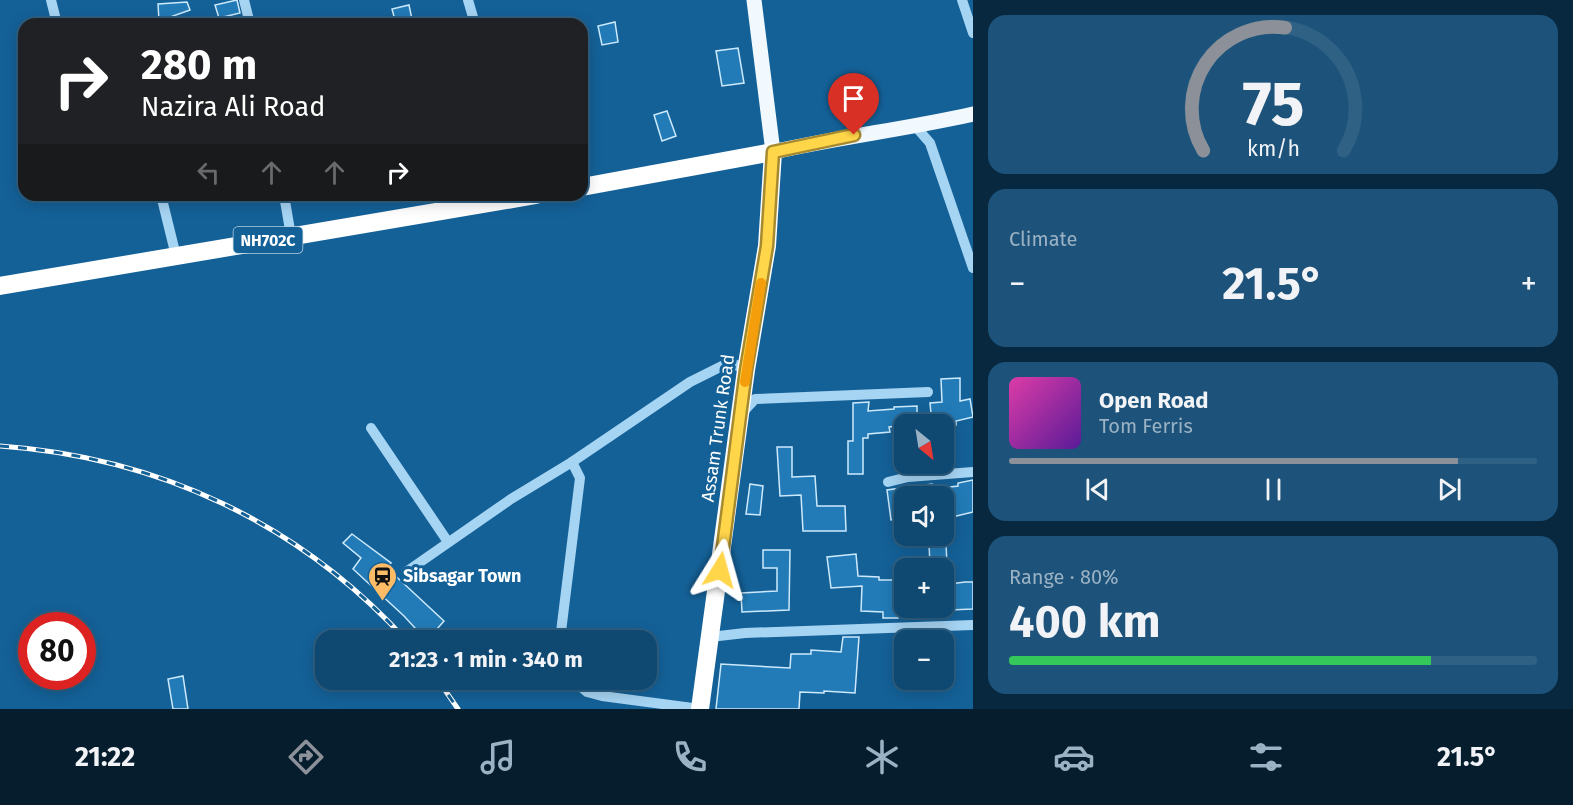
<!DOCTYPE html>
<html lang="en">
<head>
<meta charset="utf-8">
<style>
	body { margin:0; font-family:"Fira Sans",sans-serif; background:#1d537a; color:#f1f3f6; height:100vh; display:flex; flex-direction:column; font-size:22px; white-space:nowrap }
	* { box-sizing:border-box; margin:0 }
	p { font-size:20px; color:#9bb2c4 }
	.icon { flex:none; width:33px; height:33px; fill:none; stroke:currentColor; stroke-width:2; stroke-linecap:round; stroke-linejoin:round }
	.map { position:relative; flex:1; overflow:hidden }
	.side { display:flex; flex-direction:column; gap:15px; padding:15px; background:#08283f; width:600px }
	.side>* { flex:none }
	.guide { position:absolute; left:18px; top:18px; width:570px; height:183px; border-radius:18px; box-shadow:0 3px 15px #0003,0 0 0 2px #2f6184; background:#202124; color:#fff; overflow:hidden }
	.needle { width:39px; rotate:150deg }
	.buttons { position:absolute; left:894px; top:414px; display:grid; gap:12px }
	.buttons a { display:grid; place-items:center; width:60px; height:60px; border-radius:12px; background:#0f4972; box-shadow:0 3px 15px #0003,0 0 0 2px #2f6184; font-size:30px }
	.speed { position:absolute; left:18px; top:612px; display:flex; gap:12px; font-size:30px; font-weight:700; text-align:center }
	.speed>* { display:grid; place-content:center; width:78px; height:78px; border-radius:50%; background:#0f4972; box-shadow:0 3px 15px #0003,0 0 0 2px #2f6184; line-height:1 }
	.speed .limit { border:9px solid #d22; background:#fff; color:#111 }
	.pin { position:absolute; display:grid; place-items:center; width:51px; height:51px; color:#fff; margin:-62px -26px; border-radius:50% 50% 50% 0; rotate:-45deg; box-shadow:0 0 6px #0007 }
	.pin .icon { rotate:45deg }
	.me { position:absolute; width:66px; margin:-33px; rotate:8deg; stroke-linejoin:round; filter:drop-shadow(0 0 4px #0008) }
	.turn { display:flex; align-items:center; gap:21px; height:126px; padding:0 24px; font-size:27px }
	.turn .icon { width:78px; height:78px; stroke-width:2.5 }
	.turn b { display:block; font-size:42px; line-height:51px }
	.lanes { display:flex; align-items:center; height:57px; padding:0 24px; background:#0003; justify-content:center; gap:30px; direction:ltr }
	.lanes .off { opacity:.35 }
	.big { font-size:45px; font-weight:700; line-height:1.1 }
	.side .widget { flex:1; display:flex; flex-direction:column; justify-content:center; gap:9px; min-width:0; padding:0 21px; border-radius:18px; background:#1d537a }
	.side .dial { align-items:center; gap:0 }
	.dial svg { height:156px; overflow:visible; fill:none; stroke:#2f6184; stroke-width:7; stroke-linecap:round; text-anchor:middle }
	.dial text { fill:#f1f3f6; stroke:none }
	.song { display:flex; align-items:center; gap:18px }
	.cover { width:72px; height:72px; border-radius:9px; background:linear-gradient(135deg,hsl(320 70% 55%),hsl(270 70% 35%)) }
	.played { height:6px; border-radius:3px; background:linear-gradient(90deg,#8c9099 85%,#2f6184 85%) }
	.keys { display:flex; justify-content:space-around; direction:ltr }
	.heat { display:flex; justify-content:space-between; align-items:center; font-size:33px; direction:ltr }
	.charge { height:9px; border-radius:4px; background:linear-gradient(90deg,#34c759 80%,#2f6184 0) }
	.trip { position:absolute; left:315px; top:630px; width:342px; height:60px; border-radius:18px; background:#0f4972; box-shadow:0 3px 15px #0003,0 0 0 2px #2f6184; font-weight:700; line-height:60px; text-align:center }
	.menu { display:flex; height:96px; justify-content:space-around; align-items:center; background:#061d2e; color:#9bb2c4 }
	.menu .icon { width:42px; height:42px }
	.menu .selected { color:#8c9099 }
	.menu b { font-size:27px; color:#f1f3f6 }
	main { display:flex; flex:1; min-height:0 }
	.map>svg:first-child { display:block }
	.building { fill:#227bb7; stroke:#cdeafd; stroke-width:1.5 }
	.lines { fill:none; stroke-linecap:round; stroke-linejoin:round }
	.minor { stroke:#a6d4f3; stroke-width:10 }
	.major { stroke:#f1f9ff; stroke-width:15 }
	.highway { stroke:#fff; stroke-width:18 }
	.rail-casing { stroke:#fff; stroke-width:5 }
	.rail { stroke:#146198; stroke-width:3; stroke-dasharray:9; stroke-linecap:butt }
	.route-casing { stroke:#a68a30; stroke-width:15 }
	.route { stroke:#ffd54a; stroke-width:10 }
	.slow { stroke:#f59e0b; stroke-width:10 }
	.labels { text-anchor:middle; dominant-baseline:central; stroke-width:6; stroke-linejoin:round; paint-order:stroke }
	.shield { fill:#146198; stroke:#b8d0e0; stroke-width:1.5 }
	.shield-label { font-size:16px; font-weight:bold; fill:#fff }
	.street-label { font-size:18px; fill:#fff; stroke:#146198 }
	.poi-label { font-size:18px; font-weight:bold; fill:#fff; stroke:#146198; text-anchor:start }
</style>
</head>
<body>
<main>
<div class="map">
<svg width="973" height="709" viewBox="0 0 973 709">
	<rect width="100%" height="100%" fill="#146198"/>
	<g class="building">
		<path d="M237 0 240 13 219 18 215 5Z"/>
		<path d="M187 2 190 10 159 21 158 4Z"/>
		<path d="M409 5 413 24H396L392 9Z"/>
		<path d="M615 22 618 42 602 45 598 26Z"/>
		<path d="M738 48 744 83 722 86 716 51Z"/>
		<path d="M667 111 676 136 662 141 654 115Z"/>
		<path d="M960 378V401L970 399 973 417 956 421V425L944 427V424H932L930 403 942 402 941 379Z"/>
		<path d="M869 402 868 411 894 409V407L917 406V424L889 427 890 432 868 434V438H863V474H848V441H853V403Z"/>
		<path d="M777 447H792V477L815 476 817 506H845L846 531H803L801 495 780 496Z"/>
		<path d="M973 480V512L944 519V496H904V518L891 520 887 490 932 484 933 489 958 486V483Z"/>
		<path d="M750 484 763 486 760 515 746 514Z"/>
		<path d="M352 534 391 563 387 568 444 621 437 629 443 636 439 640H426L404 616 353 569 361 558 343 543Z"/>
		<path d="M929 544H946L947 564 930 565Z"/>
		<path d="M763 550H790L789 610 742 612 741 593 777 591V568H763Z"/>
		<path d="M856 554 858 576 879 577V580H898V618H883V612L861 611 862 586 831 588 827 557Z"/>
		<path d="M965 582H973V609L950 610V584Z"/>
		<path d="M843 637H859L855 693 824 691V693L800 692 799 709H716L721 664 790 668 791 654H811V650L841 652Z"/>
		<path d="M183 676 188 709H173L168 679Z"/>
	</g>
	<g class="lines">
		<g class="minor">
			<path d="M51 0 57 24"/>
			<path d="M244 0 250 24"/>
			<path d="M468 0 475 24"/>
			<path d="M962 0 973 33"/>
			<path d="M916 127 930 143 973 268"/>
			<path d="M161 195 176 256"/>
			<path d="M284 195 291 236"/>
			<path d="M742 413 755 399 928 392"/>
			<path d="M371 428 448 542"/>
			<path d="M888 482 908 477 973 472"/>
			<path d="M406 572 511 499 572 462 690 382 730 362 746 370"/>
			<path d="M710 637 745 633 973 625"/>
			<path d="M560 640 580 478 572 462"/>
			<path d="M573 680 587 692 602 696 700 709"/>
		</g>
		<path class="major" d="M754 0 773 152C839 137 907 129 973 114"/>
		<g class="highway">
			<path d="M582 187 773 152 767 246 746 370 700 709"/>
			<path d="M0 286 536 195"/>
		</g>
		<defs>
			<g id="rail">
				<path d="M0 446C158 457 299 523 406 640"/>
				<path d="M438 680 458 709"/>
			</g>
		</defs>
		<use href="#rail" class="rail-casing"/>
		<use href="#rail" class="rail"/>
	</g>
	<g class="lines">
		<defs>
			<path id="route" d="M720 570 746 370 767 246 773 152 854 135"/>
		</defs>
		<use href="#route" class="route-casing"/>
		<use href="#route" class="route"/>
		<path class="slow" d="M745 382 761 283"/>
	</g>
	<defs>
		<symbol id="station-pin" viewBox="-11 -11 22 30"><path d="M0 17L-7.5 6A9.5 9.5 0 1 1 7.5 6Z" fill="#ffbc67" stroke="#146198"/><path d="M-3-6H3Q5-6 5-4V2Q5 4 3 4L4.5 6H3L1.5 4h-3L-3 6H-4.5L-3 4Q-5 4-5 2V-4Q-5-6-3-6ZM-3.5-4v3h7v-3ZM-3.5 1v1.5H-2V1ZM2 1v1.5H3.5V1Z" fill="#111"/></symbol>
	</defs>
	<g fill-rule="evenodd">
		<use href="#station-pin" x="366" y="560" width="33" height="45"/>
	</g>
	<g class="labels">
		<rect class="shield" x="233.5" y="227" width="69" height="26" rx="4.5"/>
		<g class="shield-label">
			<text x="268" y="240">NH702C</text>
		</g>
		<g class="street-label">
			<text transform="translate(718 428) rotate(-82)">Assam Trunk Road</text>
		</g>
		<g class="poi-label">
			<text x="403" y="576">Sibsagar Town</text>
		</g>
	</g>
</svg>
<div class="buttons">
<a><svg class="needle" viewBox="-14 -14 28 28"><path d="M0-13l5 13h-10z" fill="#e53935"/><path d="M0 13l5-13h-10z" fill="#9bb2c4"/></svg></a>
<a><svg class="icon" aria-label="sound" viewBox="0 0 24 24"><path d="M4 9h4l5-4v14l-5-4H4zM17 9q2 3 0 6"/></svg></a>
<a>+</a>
<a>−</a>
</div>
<div class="speed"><div class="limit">80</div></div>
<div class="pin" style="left:854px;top:135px;background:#d93025"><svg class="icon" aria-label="arrive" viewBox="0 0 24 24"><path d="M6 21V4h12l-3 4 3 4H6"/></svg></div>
<svg class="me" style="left:720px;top:570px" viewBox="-20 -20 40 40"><path d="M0-17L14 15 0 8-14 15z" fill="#ffd54a" stroke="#fff" stroke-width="4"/></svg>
<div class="trip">21:23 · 1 min · 340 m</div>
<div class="guide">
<div class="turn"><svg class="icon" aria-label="right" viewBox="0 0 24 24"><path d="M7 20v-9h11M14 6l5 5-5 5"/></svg><div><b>280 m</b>Nazira Ali Road</div></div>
<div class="lanes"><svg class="icon off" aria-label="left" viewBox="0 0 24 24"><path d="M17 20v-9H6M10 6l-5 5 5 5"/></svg><svg class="icon off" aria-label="ahead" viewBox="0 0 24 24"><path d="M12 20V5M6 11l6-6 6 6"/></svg><svg class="icon off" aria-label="ahead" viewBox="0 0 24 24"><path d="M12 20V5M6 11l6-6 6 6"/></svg><svg class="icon" aria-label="right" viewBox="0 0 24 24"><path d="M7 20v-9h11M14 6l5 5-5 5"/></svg></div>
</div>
</div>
<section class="side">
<div class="widget dial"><svg viewBox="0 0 100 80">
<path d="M14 69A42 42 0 1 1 86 69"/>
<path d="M14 69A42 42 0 0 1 56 6" stroke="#8c9099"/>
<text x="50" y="56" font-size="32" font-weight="700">75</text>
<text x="50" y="72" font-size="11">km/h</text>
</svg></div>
<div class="widget"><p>Climate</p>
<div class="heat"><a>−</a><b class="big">21.5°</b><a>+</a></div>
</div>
<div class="widget">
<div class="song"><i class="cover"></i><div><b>Open Road</b><p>Tom Ferris</p></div></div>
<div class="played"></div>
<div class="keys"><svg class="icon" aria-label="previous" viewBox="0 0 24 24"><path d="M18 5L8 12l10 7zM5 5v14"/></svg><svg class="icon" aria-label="pause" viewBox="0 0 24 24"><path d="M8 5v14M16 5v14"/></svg><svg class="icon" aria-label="next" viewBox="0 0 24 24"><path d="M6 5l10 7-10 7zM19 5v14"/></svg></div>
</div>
<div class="widget"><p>Range · 80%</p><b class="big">400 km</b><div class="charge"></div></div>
</section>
</main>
<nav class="menu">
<b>21:22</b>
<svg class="icon selected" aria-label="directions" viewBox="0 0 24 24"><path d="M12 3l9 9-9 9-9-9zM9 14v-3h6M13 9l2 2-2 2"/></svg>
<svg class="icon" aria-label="music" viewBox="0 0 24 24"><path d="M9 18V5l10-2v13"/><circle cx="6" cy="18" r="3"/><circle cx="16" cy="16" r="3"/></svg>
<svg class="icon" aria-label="phone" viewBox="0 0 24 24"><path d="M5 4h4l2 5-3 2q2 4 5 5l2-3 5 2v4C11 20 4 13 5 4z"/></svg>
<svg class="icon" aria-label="climate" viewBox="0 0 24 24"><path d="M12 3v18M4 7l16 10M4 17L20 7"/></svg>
<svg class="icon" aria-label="car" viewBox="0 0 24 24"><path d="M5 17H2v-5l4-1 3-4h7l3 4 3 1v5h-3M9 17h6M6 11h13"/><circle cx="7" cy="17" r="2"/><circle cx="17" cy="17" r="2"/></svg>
<svg class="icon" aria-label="filters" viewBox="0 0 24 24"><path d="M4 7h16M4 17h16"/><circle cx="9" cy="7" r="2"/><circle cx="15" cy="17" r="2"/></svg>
<b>21.5°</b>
</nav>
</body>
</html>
